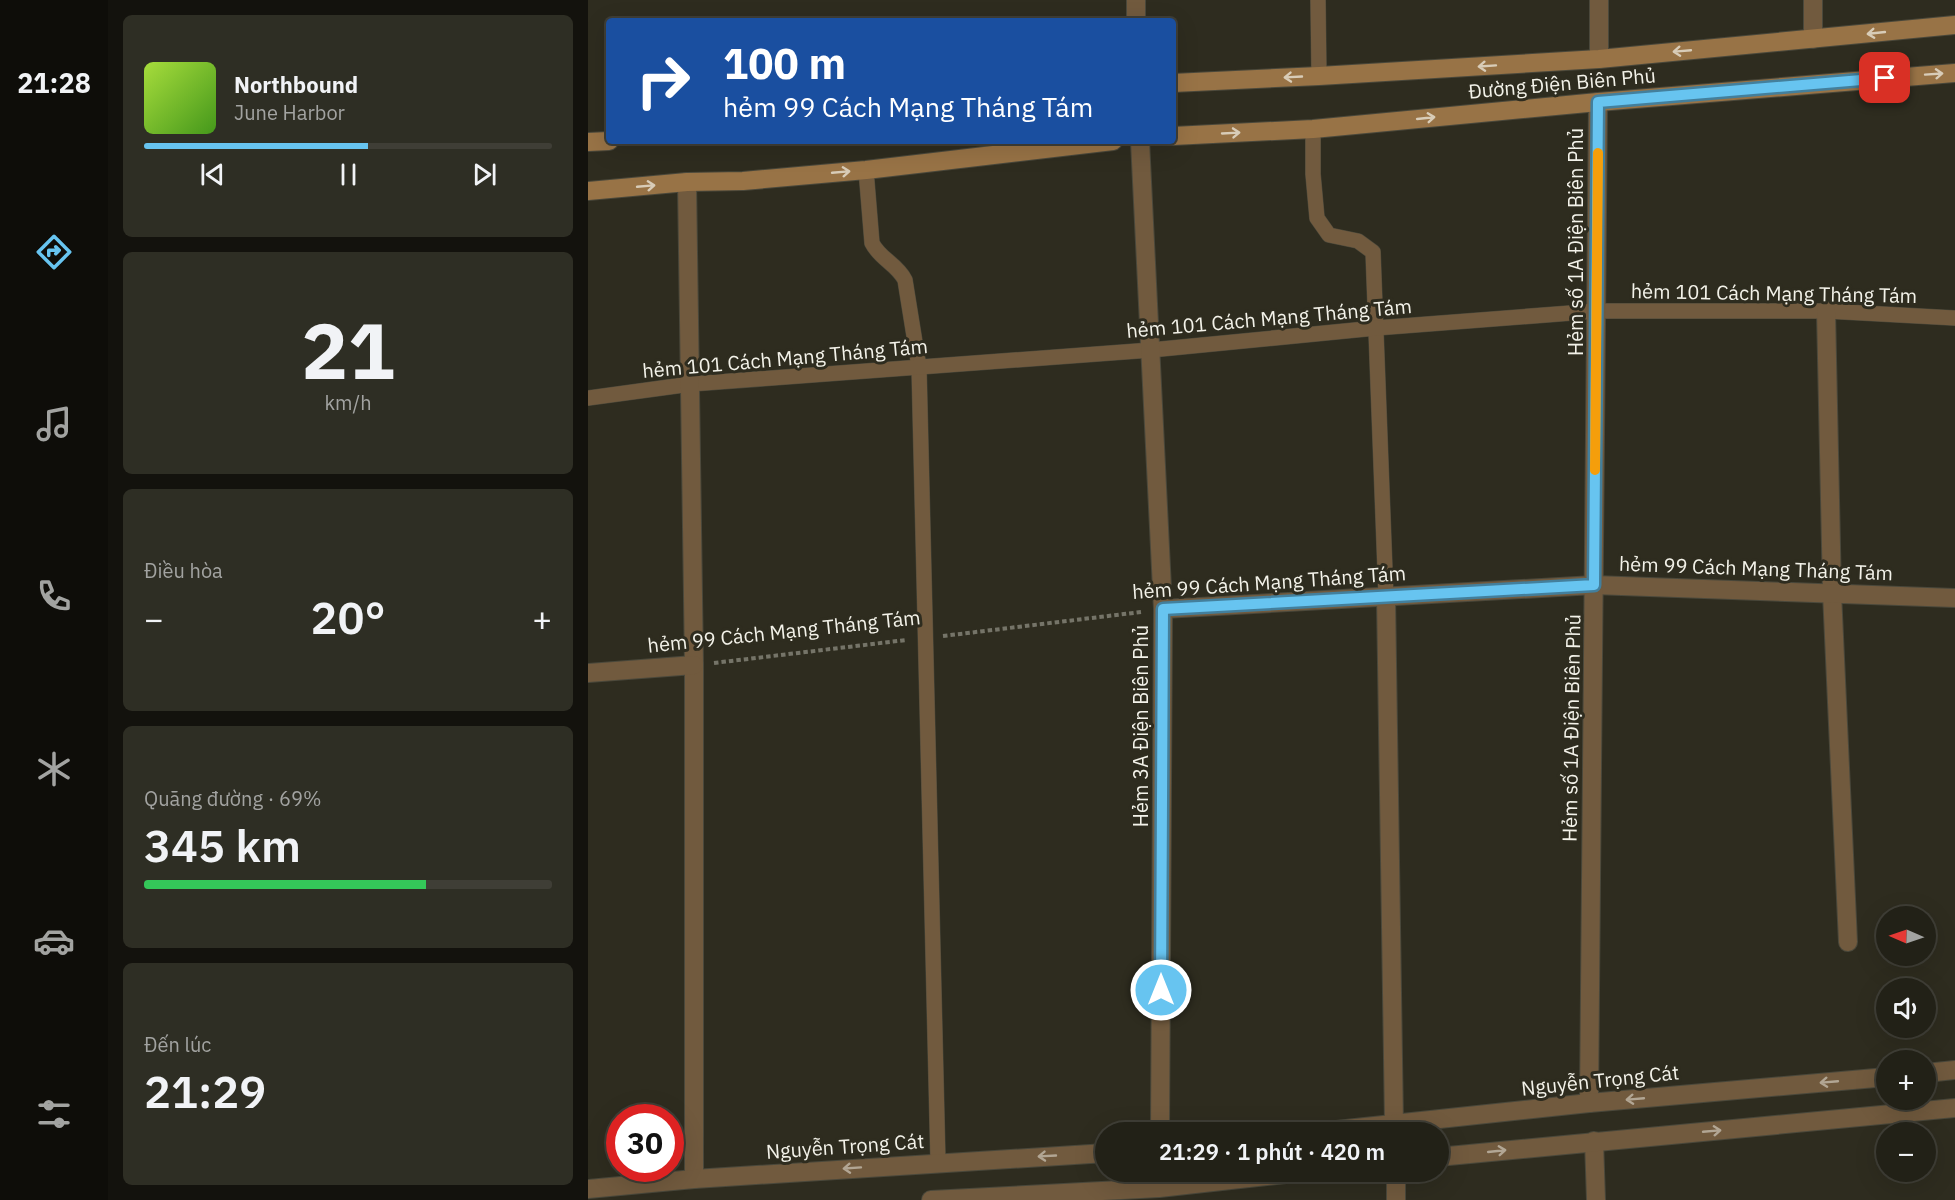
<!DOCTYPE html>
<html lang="vi">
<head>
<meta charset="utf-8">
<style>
	body { margin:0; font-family:"IBM Plex Sans",sans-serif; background:#2e2e24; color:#f1f3f6; height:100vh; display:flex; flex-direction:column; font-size:22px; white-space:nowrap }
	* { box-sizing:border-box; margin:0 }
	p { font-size:20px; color:#a2a3a1 }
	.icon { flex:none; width:33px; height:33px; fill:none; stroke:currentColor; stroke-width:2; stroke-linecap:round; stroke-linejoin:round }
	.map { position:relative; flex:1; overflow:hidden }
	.drawer { display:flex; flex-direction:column; gap:15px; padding:15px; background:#13120d; width:480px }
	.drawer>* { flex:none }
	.guide { position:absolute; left:18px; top:18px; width:570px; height:126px; border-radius:6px; box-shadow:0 6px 24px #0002,0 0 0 2px #3f3e36; background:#1a4fa0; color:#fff; overflow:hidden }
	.needle { width:39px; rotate:272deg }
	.controls { position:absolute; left:1288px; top:906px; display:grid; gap:12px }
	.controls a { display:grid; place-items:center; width:60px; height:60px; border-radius:50%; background:#222117; box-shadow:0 6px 24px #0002,0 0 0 2px #3f3e36; font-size:30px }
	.speed { position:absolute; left:18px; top:1104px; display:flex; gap:12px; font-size:30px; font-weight:700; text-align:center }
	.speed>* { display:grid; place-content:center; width:78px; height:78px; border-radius:50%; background:#222117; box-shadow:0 6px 24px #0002,0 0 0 2px #3f3e36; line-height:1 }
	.speed .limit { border:9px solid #d22; background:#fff; color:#111 }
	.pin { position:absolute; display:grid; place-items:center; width:51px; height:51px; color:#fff; margin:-26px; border-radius:12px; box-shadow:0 3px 9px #0006 }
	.me { position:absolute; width:66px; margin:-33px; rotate:0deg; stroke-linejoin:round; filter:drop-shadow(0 0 4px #0008) }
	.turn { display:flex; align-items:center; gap:21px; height:126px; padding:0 18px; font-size:27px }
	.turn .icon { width:78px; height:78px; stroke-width:2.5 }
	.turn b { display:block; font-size:42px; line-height:51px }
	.big { font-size:45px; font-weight:600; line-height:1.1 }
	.drawer .widget { flex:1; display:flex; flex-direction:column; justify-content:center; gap:9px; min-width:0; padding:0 21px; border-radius:9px; background:#2e2e24 }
	.drawer .dial { align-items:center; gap:0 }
	.dial b { font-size:78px; line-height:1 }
	.song { display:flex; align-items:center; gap:18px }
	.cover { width:72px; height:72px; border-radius:9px; background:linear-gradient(135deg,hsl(80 70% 55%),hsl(100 70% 35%)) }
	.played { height:6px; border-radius:3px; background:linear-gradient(90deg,#67c4f0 55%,#3f3e36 55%) }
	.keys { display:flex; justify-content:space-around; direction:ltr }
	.heat { display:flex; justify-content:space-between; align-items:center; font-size:33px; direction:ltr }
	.charge { height:9px; border-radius:4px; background:linear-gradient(90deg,#34c759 69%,#3f3e36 0) }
	.trip { position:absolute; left:507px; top:1122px; width:354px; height:60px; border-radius:30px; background:#222117; box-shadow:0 6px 24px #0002,0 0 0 2px #3f3e36; font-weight:600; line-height:60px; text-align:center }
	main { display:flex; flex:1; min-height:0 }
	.dock { display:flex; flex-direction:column; width:108px; justify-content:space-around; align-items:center; background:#0e0d09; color:#a2a3a1 }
	.dock .icon { width:42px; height:42px }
	.dock .active { color:#67c4f0 }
	.dock b { font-size:27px; color:#f1f3f6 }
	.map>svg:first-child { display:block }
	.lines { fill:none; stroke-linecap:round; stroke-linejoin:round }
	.service-casing { stroke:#4a483b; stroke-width:16 }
	.minor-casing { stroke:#4a483b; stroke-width:20 }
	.secondary-casing { stroke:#4a483b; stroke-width:20 }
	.path { stroke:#757468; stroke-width:4; stroke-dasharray:4.5 3; stroke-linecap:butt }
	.service { stroke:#715a3e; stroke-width:15 }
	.minor { stroke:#715a3e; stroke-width:18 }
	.secondary { stroke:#987346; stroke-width:18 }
	.oneway { stroke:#d8ccb8 }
	.oneway2 { stroke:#b2a694 }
	.route-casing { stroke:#437f9c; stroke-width:15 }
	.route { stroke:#67c4f0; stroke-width:10 }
	.slow { stroke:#f59e0b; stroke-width:10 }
	.labels { text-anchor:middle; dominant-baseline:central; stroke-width:6; stroke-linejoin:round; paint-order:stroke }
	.street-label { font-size:20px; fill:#f3f2e9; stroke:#2e2c1f }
</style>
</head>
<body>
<main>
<nav class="dock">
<b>21:28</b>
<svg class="icon active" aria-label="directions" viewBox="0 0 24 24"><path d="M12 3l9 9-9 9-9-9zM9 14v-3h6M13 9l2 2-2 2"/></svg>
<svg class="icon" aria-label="music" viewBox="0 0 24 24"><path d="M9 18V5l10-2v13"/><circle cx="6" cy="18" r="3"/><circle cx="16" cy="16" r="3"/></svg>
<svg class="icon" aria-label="phone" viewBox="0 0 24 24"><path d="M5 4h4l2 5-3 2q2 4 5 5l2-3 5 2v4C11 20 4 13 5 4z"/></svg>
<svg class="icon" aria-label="climate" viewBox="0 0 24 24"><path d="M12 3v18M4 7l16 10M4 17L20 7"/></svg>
<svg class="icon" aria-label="car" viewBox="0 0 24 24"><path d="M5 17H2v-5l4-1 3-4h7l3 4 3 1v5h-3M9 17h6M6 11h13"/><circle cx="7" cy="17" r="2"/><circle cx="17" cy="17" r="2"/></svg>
<svg class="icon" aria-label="filters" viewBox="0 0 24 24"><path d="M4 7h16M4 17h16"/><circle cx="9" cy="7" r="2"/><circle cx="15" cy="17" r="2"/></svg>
</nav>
<section class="drawer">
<div class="widget">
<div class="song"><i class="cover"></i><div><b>Northbound</b><p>June Harbor</p></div></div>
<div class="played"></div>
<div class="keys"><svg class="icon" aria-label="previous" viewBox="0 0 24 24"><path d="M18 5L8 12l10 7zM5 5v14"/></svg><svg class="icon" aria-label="pause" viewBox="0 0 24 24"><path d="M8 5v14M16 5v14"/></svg><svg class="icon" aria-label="next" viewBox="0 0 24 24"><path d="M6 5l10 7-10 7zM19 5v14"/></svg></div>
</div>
<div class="widget dial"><b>21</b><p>km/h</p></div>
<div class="widget"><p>Điều hòa</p>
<div class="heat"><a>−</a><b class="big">20°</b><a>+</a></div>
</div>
<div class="widget"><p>Quãng đường · 69%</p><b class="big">345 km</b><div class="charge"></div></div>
<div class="widget"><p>Đến lúc</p><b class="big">21:29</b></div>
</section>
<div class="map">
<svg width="1367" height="1200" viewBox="0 0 1367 1200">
	<rect width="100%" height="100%" fill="#2e2c1f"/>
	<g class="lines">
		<defs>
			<g id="service">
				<path d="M730 0 731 76"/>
				<path d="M725 129V174L729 218 741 235 770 241 785 252 798 597"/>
				<path d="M278 170 284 243C292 259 309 264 317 280L331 367 350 1162"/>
				<path d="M0 398 103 384 563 350 788 328 1009 311H1238L1367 318"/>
			</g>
			<g id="minor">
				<path d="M548 0V21"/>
				<path d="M1011 0V59"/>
				<path d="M1225 39V0"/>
				<path d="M552 141 575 609 572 1132"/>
				<path d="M99 182 106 665V1179"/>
				<path d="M1238 311 1244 593 1260 942"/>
				<path d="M798 597 806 1124"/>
				<path d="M575 609 1006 585 1367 598"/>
				<path d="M0 673 106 665"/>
				<path d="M1338 1073 1367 1070"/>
				<path d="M1001 1103 1010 102"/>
				<path d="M730 1132 1001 1103 1299 1077"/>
				<path d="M1006 1141 1008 1200"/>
				<path d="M850 1157 1367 1108"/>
				<path d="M0 1189 106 1179 518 1153"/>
				<path d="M343 1200 571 1188 716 1172"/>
				<path d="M808 1200V1172"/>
			</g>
			<g id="secondary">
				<path d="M585 83 731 76 1011 59 1367 25"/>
				<path d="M585 136 725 129 1010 102 1367 73"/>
				<path d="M0 142 21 141"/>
				<path d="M0 191 99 182 155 181 278 170 525 141"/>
			</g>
		</defs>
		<use href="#service" class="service-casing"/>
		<use href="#minor" class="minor-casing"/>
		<use href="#secondary" class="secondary-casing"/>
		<g class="path">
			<path d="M355 636 553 612"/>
			<path d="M126 663 318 640"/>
		</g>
		<use href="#service" class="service"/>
		<use href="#minor" class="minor"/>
		<use href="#secondary" class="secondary"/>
	</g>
	<defs><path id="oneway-shaft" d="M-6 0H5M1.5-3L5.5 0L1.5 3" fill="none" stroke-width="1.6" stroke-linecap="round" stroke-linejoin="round" transform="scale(1.5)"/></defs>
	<g class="oneway">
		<use href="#oneway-shaft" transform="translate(1288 33) rotate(174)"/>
		<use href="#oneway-shaft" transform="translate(1094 51) rotate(175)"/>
		<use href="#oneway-shaft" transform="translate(899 66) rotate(176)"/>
		<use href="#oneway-shaft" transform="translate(1346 74) rotate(-4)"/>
		<use href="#oneway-shaft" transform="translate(705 77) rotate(177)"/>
		<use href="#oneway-shaft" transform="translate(838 118) rotate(-6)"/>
		<use href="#oneway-shaft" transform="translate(643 133) rotate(-3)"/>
		<use href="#oneway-shaft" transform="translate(253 172) rotate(-5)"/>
		<use href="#oneway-shaft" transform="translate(58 186) rotate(-5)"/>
	</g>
	<g class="oneway2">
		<use href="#oneway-shaft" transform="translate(1241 1082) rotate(175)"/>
		<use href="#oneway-shaft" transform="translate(1047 1099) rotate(175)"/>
		<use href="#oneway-shaft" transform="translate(1124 1131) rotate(-5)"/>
		<use href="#oneway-shaft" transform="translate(909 1151) rotate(-6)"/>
		<use href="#oneway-shaft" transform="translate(459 1156) rotate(177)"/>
		<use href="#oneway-shaft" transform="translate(264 1168) rotate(176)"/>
	</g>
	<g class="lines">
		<defs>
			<path id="route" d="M573 990 575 609 1006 585 1010 102 1297 78"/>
		</defs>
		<use href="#route" class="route-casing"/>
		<use href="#route" class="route"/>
		<path class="slow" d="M1007 470 1010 153"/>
	</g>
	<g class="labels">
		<g class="street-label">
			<text transform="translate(974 83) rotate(-5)">Đường Điện Biên Phủ</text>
			<text transform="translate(987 242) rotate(-90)">Hẻm số 1A Điện Biên Phủ</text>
			<text transform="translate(1186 293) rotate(1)">hẻm 101 Cách Mạng Tháng Tám</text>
			<text transform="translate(681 318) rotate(-5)">hẻm 101 Cách Mạng Tháng Tám</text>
			<text transform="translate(197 358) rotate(-5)">hẻm 101 Cách Mạng Tháng Tám</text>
			<text transform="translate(1168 568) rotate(2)">hẻm 99 Cách Mạng Tháng Tám</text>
			<text transform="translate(681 582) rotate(-4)">hẻm 99 Cách Mạng Tháng Tám</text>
			<text transform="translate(196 631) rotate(-6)">hẻm 99 Cách Mạng Tháng Tám</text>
			<text transform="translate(552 726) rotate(-90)">Hẻm 3A Điện Biên Phủ</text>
			<text transform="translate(983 728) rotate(-89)">Hẻm số 1A Điện Biên Phủ</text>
			<text transform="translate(1012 1080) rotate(-6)">Nguyễn Trọng Cát</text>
			<text transform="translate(257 1146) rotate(-4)">Nguyễn Trọng Cát</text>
		</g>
	</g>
</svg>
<div class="controls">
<a><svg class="needle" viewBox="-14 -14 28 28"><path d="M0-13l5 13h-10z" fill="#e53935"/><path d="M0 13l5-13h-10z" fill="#a2a3a1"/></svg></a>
<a><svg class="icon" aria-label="sound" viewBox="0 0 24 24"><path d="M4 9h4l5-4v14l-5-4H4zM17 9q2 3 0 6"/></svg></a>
<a>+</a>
<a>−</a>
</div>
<div class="speed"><div class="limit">30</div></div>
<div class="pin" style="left:1297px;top:78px;background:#d93025"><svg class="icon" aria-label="arrive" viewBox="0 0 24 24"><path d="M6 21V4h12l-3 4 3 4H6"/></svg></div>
<svg class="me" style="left:573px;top:990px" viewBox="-20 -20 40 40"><circle r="17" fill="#67c4f0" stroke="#fff" stroke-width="3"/><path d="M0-11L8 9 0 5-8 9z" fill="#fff"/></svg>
<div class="trip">21:29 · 1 phút · 420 m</div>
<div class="guide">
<div class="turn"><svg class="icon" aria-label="right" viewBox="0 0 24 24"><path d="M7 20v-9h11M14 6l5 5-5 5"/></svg><div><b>100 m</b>hẻm 99 Cách Mạng Tháng Tám</div></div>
</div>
</div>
</main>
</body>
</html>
